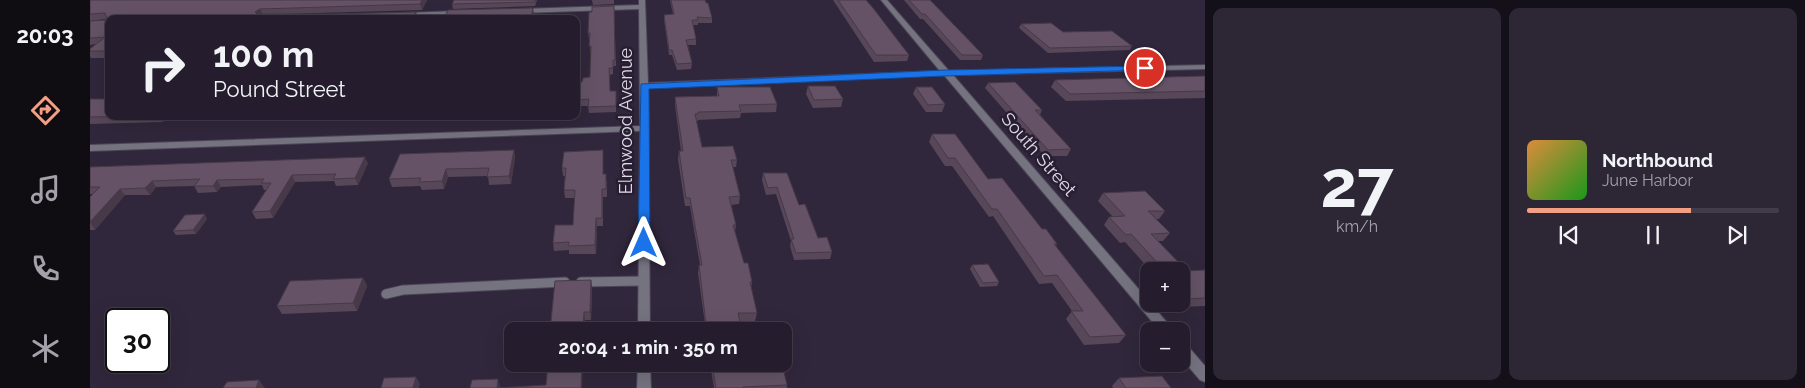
<!DOCTYPE html>
<html lang="en">
<head>
<meta charset="utf-8">
<style>
	body { margin:0; font-family:Raleway,sans-serif; background:#2d2635; color:#f1f3f6; height:100vh; display:flex; flex-direction:column; font-size:19px; white-space:nowrap }
	* { box-sizing:border-box; margin:0 }
	p { font-size:16px; color:#a3a2aa }
	.icon { flex:none; width:28px; height:28px; fill:none; stroke:currentColor; stroke-width:2; stroke-linecap:round; stroke-linejoin:round }
	.map { position:relative; flex:1; overflow:hidden }
	.panel { display:flex; flex-direction:column; gap:8px; padding:8px; background:#141019; width:600px }
	.panel>* { flex:none }
	.top-card { position:absolute; left:15px; top:15px; width:475px; height:105px; border-radius:10px; box-shadow:0 5px 20px #0002,0 0 0 1px #423b49; background:#251d2d; color:#f1f3f6; overflow:hidden }
	.controls { position:absolute; left:1050px; top:262px; display:grid; gap:10px }
	.controls a { display:grid; place-items:center; width:50px; height:50px; border-radius:10px; background:#251d2d; box-shadow:0 5px 20px #0002,0 0 0 1px #423b49; font-size:25px }
	.speed { position:absolute; left:15px; top:308px; display:flex; gap:10px; font-size:25px; font-weight:700; text-align:center }
	.speed>* { display:grid; place-content:center; width:65px; height:65px; border-radius:50%; background:#251d2d; box-shadow:0 5px 20px #0002,0 0 0 1px #423b49; line-height:1 }
	.speed .limit { border:2px solid #111; border-radius:8px; background:#fff; color:#111 }
	.pin { position:absolute; display:grid; place-items:center; width:42px; height:42px; color:#fff; margin:-21px; border:2px solid #fff; border-radius:50%; box-shadow:0 1px 5px #0007 }
	.me { position:absolute; width:55px; margin:-28px; rotate:0deg; stroke-linejoin:round; filter:drop-shadow(0 0 4px #0008) }
	.turn { display:flex; align-items:center; gap:18px; height:105px; padding:0 25px; font-size:22px }
	.turn .icon { width:65px; height:65px; stroke-width:2.5 }
	.turn b { display:block; font-size:35px; line-height:42px }
	.panel .tile { flex:1; display:flex; flex-direction:column; justify-content:center; gap:8px; min-width:0; padding:0 18px; border-radius:10px; background:#2d2635 }
	.panel .dial { align-items:center; gap:0 }
	.dial b { font-size:65px; line-height:1 }
	.song { display:flex; align-items:center; gap:15px }
	.cover { width:60px; height:60px; border-radius:8px; background:linear-gradient(135deg,hsl(30 70% 55%),hsl(120 70% 35%)) }
	.played { height:5px; border-radius:2px; background:linear-gradient(90deg,#f39f83 65%,#423b49 65%) }
	.keys { display:flex; justify-content:space-around; direction:ltr }
	.panel .tiles { flex:1; display:grid; gap:8px; grid-template-columns:repeat(2,1fr) }
	.trip { position:absolute; left:414px; top:322px; width:288px; height:50px; border-radius:10px; background:#251d2d; box-shadow:0 5px 20px #0002,0 0 0 1px #423b49; font-weight:700; line-height:50px; text-align:center }
	main { display:flex; flex:1; min-height:0 }
	.tab-bar { display:flex; flex-direction:column; width:90px; justify-content:space-around; align-items:center; background:#0f0c12; color:#a3a2aa }
	.tab-bar .icon { width:35px; height:35px }
	.tab-bar .on { color:#f39f83 }
	.tab-bar b { font-size:22px; color:#f1f3f6 }
	.map>svg:first-child { display:block }
	.lines { fill:none; stroke-linecap:round; stroke-linejoin:round }
	.service-casing { stroke:#4d4458; stroke-width:11 }
	.minor-casing { stroke:#4d4458; stroke-width:2 }
	.service { stroke:#74737f; stroke-width:9 }
	.minor { fill:#74737f; fill-rule:evenodd }
	.wall { fill:#574758 }
	.shaded-wall { fill:#473947 }
	.building { fill:#655266; stroke:#473947 }
	.route { fill:#1a73e8; stroke:#114b97 }
	.labels { text-anchor:middle; dominant-baseline:central; stroke-width:5; stroke-linejoin:round; paint-order:stroke }
	.street-label { font-size:18px; fill:#e0dae8; stroke:#271e32 }
</style>
</head>
<body>
<main>
<nav class="tab-bar">
<b>20:03</b>
<svg class="icon on" aria-label="directions" viewBox="0 0 24 24"><path d="M12 3l9 9-9 9-9-9zM9 14v-3h6M13 9l2 2-2 2"/></svg>
<svg class="icon" aria-label="music" viewBox="0 0 24 24"><path d="M9 18V5l10-2v13"/><circle cx="6" cy="18" r="3"/><circle cx="16" cy="16" r="3"/></svg>
<svg class="icon" aria-label="phone" viewBox="0 0 24 24"><path d="M5 4h4l2 5-3 2q2 4 5 5l2-3 5 2v4C11 20 4 13 5 4z"/></svg>
<svg class="icon" aria-label="climate" viewBox="0 0 24 24"><path d="M12 3v18M4 7l16 10M4 17L20 7"/></svg>
</nav>
<div class="map">
<svg width="1115" height="388" viewBox="0 0 1115 388">
	<rect width="100%" height="100%" fill="#31273c"/>
	<g class="lines">
		<defs>
			<g id="service">
				<path d="M491 282 554 281"/>
				<path d="M296 294 313 290 475 282"/>
			</g>
			<g id="minor">
				<path d="M549 0H555L558 83 850 71 791 0H797L859 71 1115 65V69L863 75 1059 301V304H1061L1081 327 1083 331H1070L854 75 558 88 560 331H548L550 131 0 151V145L550 126 549 9 431 13 428 11 431 9 549 5Z"/>
				<path d="M369 11 371 12V14L313 17 310 15 313 13Z"/>
				<path d="M1091 343 1096 344 1115 366V382L1110 380 1091 358Z"/>
				<path d="M548 364H560L561 388H547Z"/>
			</g>
		</defs>
		<use href="#service" class="service-casing"/>
		<use href="#minor" class="minor-casing"/>
		<use href="#service" class="service"/>
		<use href="#minor" class="minor"/>
	</g>
	<g class="wall">
		<path d="M0 0H337L332 10 193 14H242L326 12 328 18 19 19V58H1L0 56V49L6 44 0 45V21L15 20 16 19 0 21Z"/>
		<path d="M447 0 445 6 363 9 362 4Z"/>
		<path d="M502 0H524V4L503 5Z"/>
		<path d="M580 0H615L622 18V23H608V25H603L606 39V45H598L602 63 601 69 587 70 582 55H579L574 20V15L583 14Z"/>
		<path d="M743 0H776L819 55 817 61 784 62Z"/>
		<path d="M814 0H840L893 55 891 60H870L833 19H830Z"/>
		<path d="M524 6 526 66H523V74L520 75V91H526V112L499 113 498 106H486V82H492L500 77 501 52H500V39H499L498 33 502 12Z"/>
		<path d="M931 24 973 32 1042 46 1040 50 958 53 929 28Z"/>
		<path d="M1115 76V98L976 101 961 87 965 80Z"/>
		<path d="M898 83 952 110 950 115 981 149 977 156H955L895 88Z"/>
		<path d="M718 86 753 99 751 107 723 108 716 94Z"/>
		<path d="M627 87 687 104 686 112 651 113 650 118 608 120V121H606L612 147 647 160 646 167H643L650 196 649 204 641 205 646 225 645 232 654 263 662 282 661 289 667 313 665 321H650L652 331H612V324H615L608 273 609 265H610L600 206H595L588 159 589 151H591L585 105V97L627 96Z"/>
		<path d="M826 87 855 104 852 112H836L823 94Z"/>
		<path d="M0 99 19 116H160L159 118 74 121 72 122 0 124Z"/>
		<path d="M223 116H245L244 118 224 119Z"/>
		<path d="M842 134 898 179 967 244 966 246 1036 335 1029 343 994 345 976 319 982 311 962 283 949 284 903 216 899 217 862 166H855L839 142Z"/>
		<path d="M424 150 425 158 421 184 399 185 398 176 358 177 354 189 332 190 330 186 302 187 299 179Z"/>
		<path d="M513 158V174L517 182V197H513V226H507L506 254H479V250L464 251 463 243 483 225 485 198H475L474 190 475 176H473L472 168Z"/>
		<path d="M278 163 268 185 246 186 244 181 205 182 183 218 166 219 162 212 176 190H174L172 185 131 187 127 192 108 193 104 186 66 187 60 195H35L5 230H0V197L3 194H0V167Z"/>
		<path d="M673 173 709 205 728 238 742 252 740 259 704 260 700 246 701 241 686 194 676 195 672 180Z"/>
		<path d="M1013 193 1075 211 1069 219H1066L1080 233 1073 241H1068L1097 271 1115 270V306L1088 307 1085 304H1091V271H1061L1035 242 1030 243 1014 225 1019 217H1023L1008 201Z"/>
		<path d="M117 219 106 234 86 235 83 231Z"/>
		<path d="M882 265 909 282 907 286 890 287 880 269Z"/>
		<path d="M273 278 277 286 267 311 192 314 187 306Z"/>
		<path d="M501 280 502 288 501 320H495L460 331Z"/>
		<path d="M620 364H692L697 385V388H624Z"/>
		<path d="M1029 378 1081 388H1023L1022 386Z"/>
	</g>
	<g class="shaded-wall">
		<path d="M332 0H337L332 10 330 4Z"/>
		<path d="M443 8 444 14 443 19H441Z"/>
		<path d="M170 9 173 15 168 19 165 12Z"/>
		<path d="M326 12 327 19H322Z"/>
		<path d="M69 116H71L74 121 72 122Z"/>
		<path d="M424 150 425 158 421 184 419 176Z"/>
		<path d="M275 157 278 163 268 185 265 178Z"/>
		<path d="M356 169 358 177 354 189 352 181Z"/>
		<path d="M202 175 205 182 183 218 180 211Z"/>
		<path d="M127 180 131 187 127 192 123 186Z"/>
		<path d="M62 181 66 187 60 195 55 188Z"/>
		<path d="M30 189 35 195 5 230 0 222Z"/>
		<path d="M115 214 117 219 106 234 103 230Z"/>
		<path d="M506 218 507 226 506 254 505 245Z"/>
		<path d="M273 278 277 286 267 311 263 303Z"/>
		<path d="M501 280 502 288 501 320 500 312Z"/>
		<path d="M494 312 495 320V331H493Z"/>
		<path d="M492 364H493L492 388H491Z"/>
		<path d="M326 377 330 384 329 388H323Z"/>
		<path d="M408 379 410 387V388H407Z"/>
		<path d="M169 380 175 388H166Z"/>
	</g>
	<g class="building">
		<path d="M0 0H332L330 4 170 9 165 12 167 14H242L326 12 322 19H19V51H0V49L15 37 0 38V21L15 20 17 19 15 13 0 14Z"/>
		<path d="M364 0H445V2L362 4Z"/>
		<path d="M581 0H615L616 3H618L622 18 607 17 608 20H602L606 39 596 40 602 63 587 64 582 50H579L574 15 584 14Z"/>
		<path d="M748 0H776L783 8 819 55H786Z"/>
		<path d="M819 0H840L893 55H872L835 14H832Z"/>
		<path d="M524 6 525 60H523V68H519L520 91H526V106L498 107 499 99 486 100V82H492L493 78 500 77 501 46H499L500 33H498L499 12H502V7Z"/>
		<path d="M443 8 441 19H354L358 10Z"/>
		<path d="M961 23 973 32 1022 31 1042 46 960 48 931 24Z"/>
		<path d="M1115 76V91L980 94 965 80Z"/>
		<path d="M925 82 952 110H945L981 149 958 150 898 83Z"/>
		<path d="M718 86H745L753 99 724 100Z"/>
		<path d="M627 87H680L687 104 649 105 651 111 608 112V114H605L612 147 643 146 647 160H641L650 196 639 197 646 225H643L654 263H658L662 282H660L667 313H648L652 331H613L612 324H616L609 265H612L600 198H596L589 151H593L585 97 629 96Z"/>
		<path d="M826 87H842L855 104 838 105Z"/>
		<path d="M0 99H19V116H51L0 117Z"/>
		<path d="M842 134H865L898 179 912 178 952 229H956L967 244H964L1036 335 1000 337 981 311H993L967 275 954 276 907 209H902L865 158H858Z"/>
		<path d="M424 150 419 176 397 177 399 168 356 169 352 181 329 182 331 178 299 179 310 154Z"/>
		<path d="M513 150V174H516V189H512V218H506L505 245 478 246 479 242 463 243 465 225H483L485 190H474L476 168H472L474 152Z"/>
		<path d="M275 157 265 178 243 179 246 174 202 175 180 211 162 212 181 183H171L174 179 127 180 123 186H104L110 179 62 181 55 188 30 189 0 222V197L10 187H0V167Z"/>
		<path d="M673 173H697L709 205 715 204 728 238 737 237 742 252 706 253 701 239H704L687 187 678 188Z"/>
		<path d="M1055 191 1075 211H1058L1080 233 1061 234 1097 271 1115 270V298L1096 299 1091 294V271H1075L1041 234 1036 235 1019 217 1035 216 1013 193Z"/>
		<path d="M115 214 103 230 83 231 95 215Z"/>
		<path d="M898 264 909 282 893 283 882 265Z"/>
		<path d="M273 278 263 303 187 306 200 281Z"/>
		<path d="M501 280 500 312H494L493 331H460L465 281Z"/>
		<path d="M458 364H492L491 388H380L382 380 408 379 407 388 456 385Z"/>
		<path d="M622 364H692L697 385 653 387V388H626Z"/>
		<path d="M1072 376 1081 388H1036L1029 378Z"/>
		<path d="M326 377 323 388H291L294 378Z"/>
		<path d="M169 380 166 388H133L137 382Z"/>
	</g>
	<path class="route" d="M1055 66 1059 68 1058 70 855 76 559 89 560 243 554 247 548 243 551 84 855 70Z"/>
	<g class="labels">
		<g class="street-label">
			<text transform="translate(535 121) rotate(-90)">Elmwood Avenue</text>
			<text transform="translate(949 154) rotate(49)">South Street</text>
		</g>
	</g>
</svg>
<div class="controls">
<a>+</a>
<a>−</a>
</div>
<div class="speed"><div class="limit">30</div></div>
<div class="pin" style="left:1055px;top:68px;background:#d93025"><svg class="icon" aria-label="arrive" viewBox="0 0 24 24"><path d="M6 21V4h12l-3 4 3 4H6"/></svg></div>
<svg class="me" style="left:554px;top:243px" viewBox="-20 -20 40 40"><path d="M0-17L14 15 0 8-14 15z" fill="#1a73e8" stroke="#fff" stroke-width="4"/></svg>
<div class="trip">20:04 · 1 min · 350 m</div>
<div class="top-card">
<div class="turn"><svg class="icon" aria-label="right" viewBox="0 0 24 24"><path d="M7 20v-9h11M14 6l5 5-5 5"/></svg><div><b>100 m</b>Pound Street</div></div>
</div>
</div>
<section class="panel">
<div class="tiles">
<div class="tile dial"><b>27</b><p>km/h</p></div>
<div class="tile">
<div class="song"><i class="cover"></i><div><b>Northbound</b><p>June Harbor</p></div></div>
<div class="played"></div>
<div class="keys"><svg class="icon" aria-label="previous" viewBox="0 0 24 24"><path d="M18 5L8 12l10 7zM5 5v14"/></svg><svg class="icon" aria-label="pause" viewBox="0 0 24 24"><path d="M8 5v14M16 5v14"/></svg><svg class="icon" aria-label="next" viewBox="0 0 24 24"><path d="M6 5l10 7-10 7zM19 5v14"/></svg></div>
</div>
</div>
</section>
</main>
</body>
</html>
